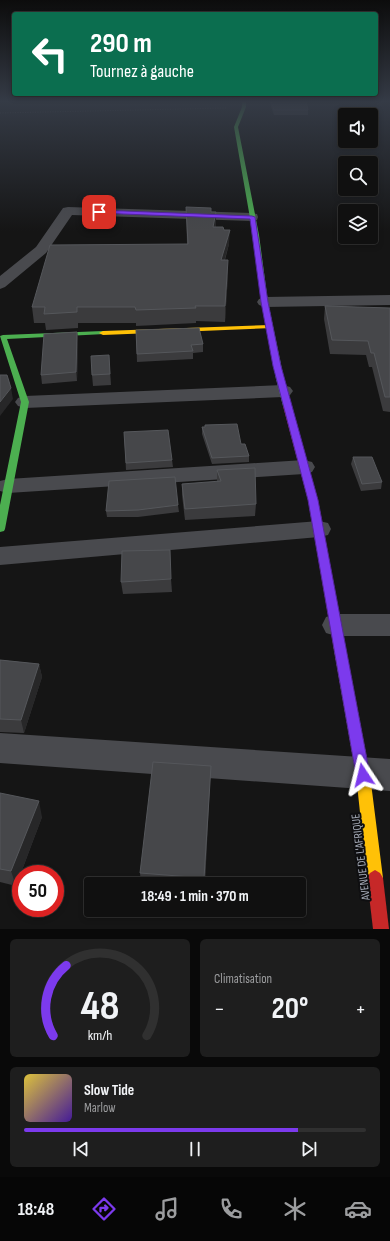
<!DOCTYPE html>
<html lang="fr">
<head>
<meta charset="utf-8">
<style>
	body { margin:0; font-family:"Sofia Sans Condensed",sans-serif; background:#1e1e1e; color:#f1f3f6; height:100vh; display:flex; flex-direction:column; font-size:15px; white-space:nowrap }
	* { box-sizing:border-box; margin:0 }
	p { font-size:13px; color:#9c9d9f }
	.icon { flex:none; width:22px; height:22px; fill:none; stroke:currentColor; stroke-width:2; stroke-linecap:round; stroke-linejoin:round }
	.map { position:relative; height:929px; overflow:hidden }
	.drawer { display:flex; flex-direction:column; gap:10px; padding:10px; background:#090909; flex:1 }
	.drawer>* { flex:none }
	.guide { position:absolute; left:12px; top:12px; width:366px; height:84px; border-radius:4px; box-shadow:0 2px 6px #0003,0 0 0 1px #303030; background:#0b6e4f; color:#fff; overflow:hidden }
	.tools { position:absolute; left:338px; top:108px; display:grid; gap:8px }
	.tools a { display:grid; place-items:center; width:40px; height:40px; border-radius:4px; background:#101010; box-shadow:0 2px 6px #0003,0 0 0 1px #303030; font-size:20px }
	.speed { position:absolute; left:12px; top:865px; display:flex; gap:8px; font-size:20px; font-weight:700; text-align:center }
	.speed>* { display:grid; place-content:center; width:52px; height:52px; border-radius:50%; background:#101010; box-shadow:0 2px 6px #0003,0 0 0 1px #303030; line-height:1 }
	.speed .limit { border:6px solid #d22; background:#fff; color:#111 }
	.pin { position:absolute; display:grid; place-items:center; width:34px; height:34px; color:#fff; margin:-17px; border-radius:8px; box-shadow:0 2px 6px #0006 }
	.me { position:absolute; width:44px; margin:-22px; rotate:350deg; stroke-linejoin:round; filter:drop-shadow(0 0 3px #0008) }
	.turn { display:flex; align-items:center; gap:14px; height:84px; padding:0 12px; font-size:18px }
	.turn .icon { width:52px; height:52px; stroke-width:2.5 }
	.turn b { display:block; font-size:28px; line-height:34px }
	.big { font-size:30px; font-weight:700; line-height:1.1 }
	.drawer .card { flex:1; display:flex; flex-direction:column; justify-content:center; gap:6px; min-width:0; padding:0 14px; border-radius:6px; background:#1e1e1e }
	.drawer .dial { align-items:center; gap:0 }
	.dial svg { height:104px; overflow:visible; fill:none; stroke:#303030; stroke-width:7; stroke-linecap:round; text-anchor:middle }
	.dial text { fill:#f1f3f6; stroke:none }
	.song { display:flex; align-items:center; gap:12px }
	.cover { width:48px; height:48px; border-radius:6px; background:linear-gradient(135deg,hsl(50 70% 55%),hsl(260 70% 35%)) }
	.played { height:4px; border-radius:2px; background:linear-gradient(90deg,#7c3aed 80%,#303030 80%) }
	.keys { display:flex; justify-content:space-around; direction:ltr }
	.heat { display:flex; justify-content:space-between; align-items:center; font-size:22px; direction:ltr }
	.drawer .tiles { flex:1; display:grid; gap:10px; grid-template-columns:1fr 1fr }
	.card:last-child { grid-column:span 2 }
	.trip { position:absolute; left:84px; top:877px; width:222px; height:40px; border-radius:4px; background:#101010; box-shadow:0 2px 6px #0003,0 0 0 1px #303030; font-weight:700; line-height:40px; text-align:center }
	.tabs { display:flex; height:64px; justify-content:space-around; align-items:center; background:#060606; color:#9c9d9f }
	.tabs .icon { width:28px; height:28px }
	.tabs .current { color:#7c3aed }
	.tabs b { font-size:18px; color:#f1f3f6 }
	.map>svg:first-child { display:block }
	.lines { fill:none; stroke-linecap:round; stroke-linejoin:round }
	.path { stroke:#4b4c50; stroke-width:1; stroke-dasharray:1 1.5; stroke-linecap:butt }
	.street { fill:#494a4e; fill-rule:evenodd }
	.fast { fill:#4caf50; fill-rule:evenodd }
	.slow { fill:#ffc107; fill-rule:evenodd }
	.jam { fill:#c62828; fill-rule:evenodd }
	.wall { fill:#3b3b3d }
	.shaded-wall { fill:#272728 }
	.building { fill:#46474a; stroke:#55575b }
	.route { fill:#7c3aed; stroke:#51269a }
	.labels { text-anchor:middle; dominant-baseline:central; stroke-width:4; stroke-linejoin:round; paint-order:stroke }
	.street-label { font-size:12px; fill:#a5abb7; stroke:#0f0f11 }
</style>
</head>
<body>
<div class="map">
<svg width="390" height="929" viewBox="0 0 390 929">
	<rect width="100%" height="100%" fill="#151515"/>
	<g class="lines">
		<path class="path" d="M0 113 227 108"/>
		<g class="street">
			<path d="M68 207 252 213 257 214 258 217 257 220 252 221 72 215 46 253 5 287 0 289V276L36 247 63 208Z"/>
			<path d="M390 295V305L265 307 259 305 257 302 259 299 265 297Z"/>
			<path d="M283 385 290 387 293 391 290 395 283 397 25 408 18 406 15 402 18 398 25 396Z"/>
			<path d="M304 460 312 462 315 467 312 472 304 474 8 493 0 491V481L8 479Z"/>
			<path d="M319 521 328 523 331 529 328 535 319 537 0 565V547Z"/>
			<path d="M336 614H390V636H336L326 633 322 625 326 617Z"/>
			<path d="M0 733 390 759V791L0 763Z"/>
		</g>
		<g class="fast">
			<path d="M242 101H246V107L238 127 259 235 268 302 284 379 291 406 287 408 283 406 276 379 262 302 253 235 234 127 242 107Z"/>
			<path d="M103 331 107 333 105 334 7 339 29 402 5 529 4 531 0 532V505L21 402 0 336 3 335Z"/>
		</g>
		<g class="slow">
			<path d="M270 325 273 327 272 328 103 335 99 333 103 331Z"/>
			<path d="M339 639 343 641 345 644 370 775 383 878 380 883 375 886 370 883 367 878 356 775 333 644 335 641Z"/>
		</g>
		<g class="jam">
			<path d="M284 404H287L291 406 318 500 345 644 343 647 339 649 335 647 333 644 308 500 283 406Z"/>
			<path d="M375 870 380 873 383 878 389 929H373L367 878 370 873Z"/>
		</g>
	</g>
	<g class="wall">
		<path d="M269 101H306L308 110V115H274Z"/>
		<path d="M186 207 211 212 216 227 224 230 229 244 225 260 228 275 225 322 196 321V323L136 326V323H78V328L46 330 45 323H34L32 307 187 244Z"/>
		<path d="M325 306 390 308V412L383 411 372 367H369L366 355 330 354 324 319Z"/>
		<path d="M136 330 203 344V352L193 353V359L137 362Z"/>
		<path d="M77 332 78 341 77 381 42 384 41 375Z"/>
		<path d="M109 355 111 385 93 386 92 375Z"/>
		<path d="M205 425 241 444 249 456V462L212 464 202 434V427H205Z"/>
		<path d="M124 432 172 460 173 467 126 470Z"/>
		<path d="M353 457 382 482 381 489 361 491 351 464Z"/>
		<path d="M217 470 256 504 255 516 185 520 182 495V484L217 482Z"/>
		<path d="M178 505 179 512 138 517H107L106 511Z"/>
		<path d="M171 579 172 592 123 594 121 582Z"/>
		<path d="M0 660 39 664 42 677 24 733 0 732Z"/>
		<path d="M210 783 205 884H141L140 873Z"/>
		<path d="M0 793 42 817 16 886 0 882Z"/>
	</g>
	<g class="shaded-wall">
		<path d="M216 212V226L212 240 213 227Z"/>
		<path d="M230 230 229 244 220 275 221 260Z"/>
		<path d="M228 260V275L225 322V306Z"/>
		<path d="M77 332 78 341 77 381 76 372Z"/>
		<path d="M11 388 13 399 0 416V402Z"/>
		<path d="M39 664 42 677 24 733 21 720Z"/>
		<path d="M211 766 210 783 204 884V878Z"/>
		<path d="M39 801 42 817 16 886 11 871Z"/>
	</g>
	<g class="building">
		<path d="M271 101H306L308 110H274Z"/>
		<path d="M186 207 211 208V212H216L213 227H223L224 230H230L221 260H228L225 306H195L196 308 136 310 135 307H77V312L44 314 45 307H32L50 245 188 244Z"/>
		<path d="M325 306 390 308V397H385L374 353H371L368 341 332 340Z"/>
		<path d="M199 328 203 344 191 345 193 351 137 354 136 330Z"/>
		<path d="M77 332 76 372 41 375 44 334Z"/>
		<path d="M109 355 110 374 92 375 91 356Z"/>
		<path d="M0 375H7L11 388 0 402Z"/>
		<path d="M237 424 241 444H245L249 456 212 458 202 427H205V425Z"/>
		<path d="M168 430 172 460 126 463 124 432Z"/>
		<path d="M353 457H372L382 482 362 484Z"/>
		<path d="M255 468 256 504 185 509 182 484 221 481 217 470Z"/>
		<path d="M175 477 178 505 138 510 106 511 109 481Z"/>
		<path d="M170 550 171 579 121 582 122 551Z"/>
		<path d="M0 660 39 664 21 720 0 719Z"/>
		<path d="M153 762 211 766 204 878 140 873Z"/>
		<path d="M0 793 39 801 11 871 0 869Z"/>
	</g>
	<linearGradient id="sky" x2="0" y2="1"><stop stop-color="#0c0c0c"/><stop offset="0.44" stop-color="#353b46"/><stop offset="1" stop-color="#353b46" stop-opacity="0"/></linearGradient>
	<rect width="390" height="231" fill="url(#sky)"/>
	<path class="route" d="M99 210 252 216 255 217 268 302 281 366 318 500 370 775 368 779 363 781 358 779 356 775 308 500 273 366 261 302 250 219 97 213 96 212Z"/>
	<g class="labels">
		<g class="street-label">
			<text transform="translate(361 857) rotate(-97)">AVENUE DE L'AFRIQUE</text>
		</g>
	</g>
</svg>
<div class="tools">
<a><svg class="icon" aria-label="sound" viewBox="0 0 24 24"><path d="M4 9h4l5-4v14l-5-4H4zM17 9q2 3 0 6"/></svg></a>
<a><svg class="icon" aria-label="search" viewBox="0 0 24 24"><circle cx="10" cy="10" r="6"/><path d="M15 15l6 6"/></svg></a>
<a><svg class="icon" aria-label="layers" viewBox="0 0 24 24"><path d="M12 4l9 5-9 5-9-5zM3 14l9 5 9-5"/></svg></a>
</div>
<div class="speed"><div class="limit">50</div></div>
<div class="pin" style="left:99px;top:212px;background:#d93025"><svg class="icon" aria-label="arrive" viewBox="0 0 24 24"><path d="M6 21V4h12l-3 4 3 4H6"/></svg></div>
<svg class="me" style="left:363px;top:775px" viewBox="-20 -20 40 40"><path d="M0-17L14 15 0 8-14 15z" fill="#7c3aed" stroke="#fff" stroke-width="4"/></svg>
<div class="trip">18:49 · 1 min · 370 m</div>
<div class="guide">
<div class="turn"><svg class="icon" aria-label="left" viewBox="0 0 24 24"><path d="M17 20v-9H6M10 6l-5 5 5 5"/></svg><div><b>290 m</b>Tournez à gauche</div></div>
</div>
</div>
<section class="drawer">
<div class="tiles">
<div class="card dial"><svg viewBox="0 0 100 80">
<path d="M14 69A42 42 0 1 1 86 69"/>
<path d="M14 69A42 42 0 0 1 24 15" stroke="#7c3aed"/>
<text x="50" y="56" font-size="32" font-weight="700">48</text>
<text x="50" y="72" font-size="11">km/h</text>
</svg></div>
<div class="card"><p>Climatisation</p>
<div class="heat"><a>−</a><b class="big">20°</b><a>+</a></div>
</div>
<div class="card">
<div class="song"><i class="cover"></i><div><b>Slow Tide</b><p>Marlow</p></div></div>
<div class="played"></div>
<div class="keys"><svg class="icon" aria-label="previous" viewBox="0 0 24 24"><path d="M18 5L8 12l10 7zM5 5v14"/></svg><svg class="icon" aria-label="pause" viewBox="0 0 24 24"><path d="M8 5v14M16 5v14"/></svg><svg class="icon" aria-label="next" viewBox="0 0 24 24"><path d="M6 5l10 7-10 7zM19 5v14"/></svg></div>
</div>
</div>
</section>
<nav class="tabs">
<b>18:48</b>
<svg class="icon current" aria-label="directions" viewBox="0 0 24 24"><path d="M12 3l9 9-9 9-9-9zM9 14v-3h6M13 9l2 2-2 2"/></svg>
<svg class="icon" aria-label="music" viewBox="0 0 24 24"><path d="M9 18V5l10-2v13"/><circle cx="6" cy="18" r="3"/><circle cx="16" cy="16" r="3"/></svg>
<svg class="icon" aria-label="phone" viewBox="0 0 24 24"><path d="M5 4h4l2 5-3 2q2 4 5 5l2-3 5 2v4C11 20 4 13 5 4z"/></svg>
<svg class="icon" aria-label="climate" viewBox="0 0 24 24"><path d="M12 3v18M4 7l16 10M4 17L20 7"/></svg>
<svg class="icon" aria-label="car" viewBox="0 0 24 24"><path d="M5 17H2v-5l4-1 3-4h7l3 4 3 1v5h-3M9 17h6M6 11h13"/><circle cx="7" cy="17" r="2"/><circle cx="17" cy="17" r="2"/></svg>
</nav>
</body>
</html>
